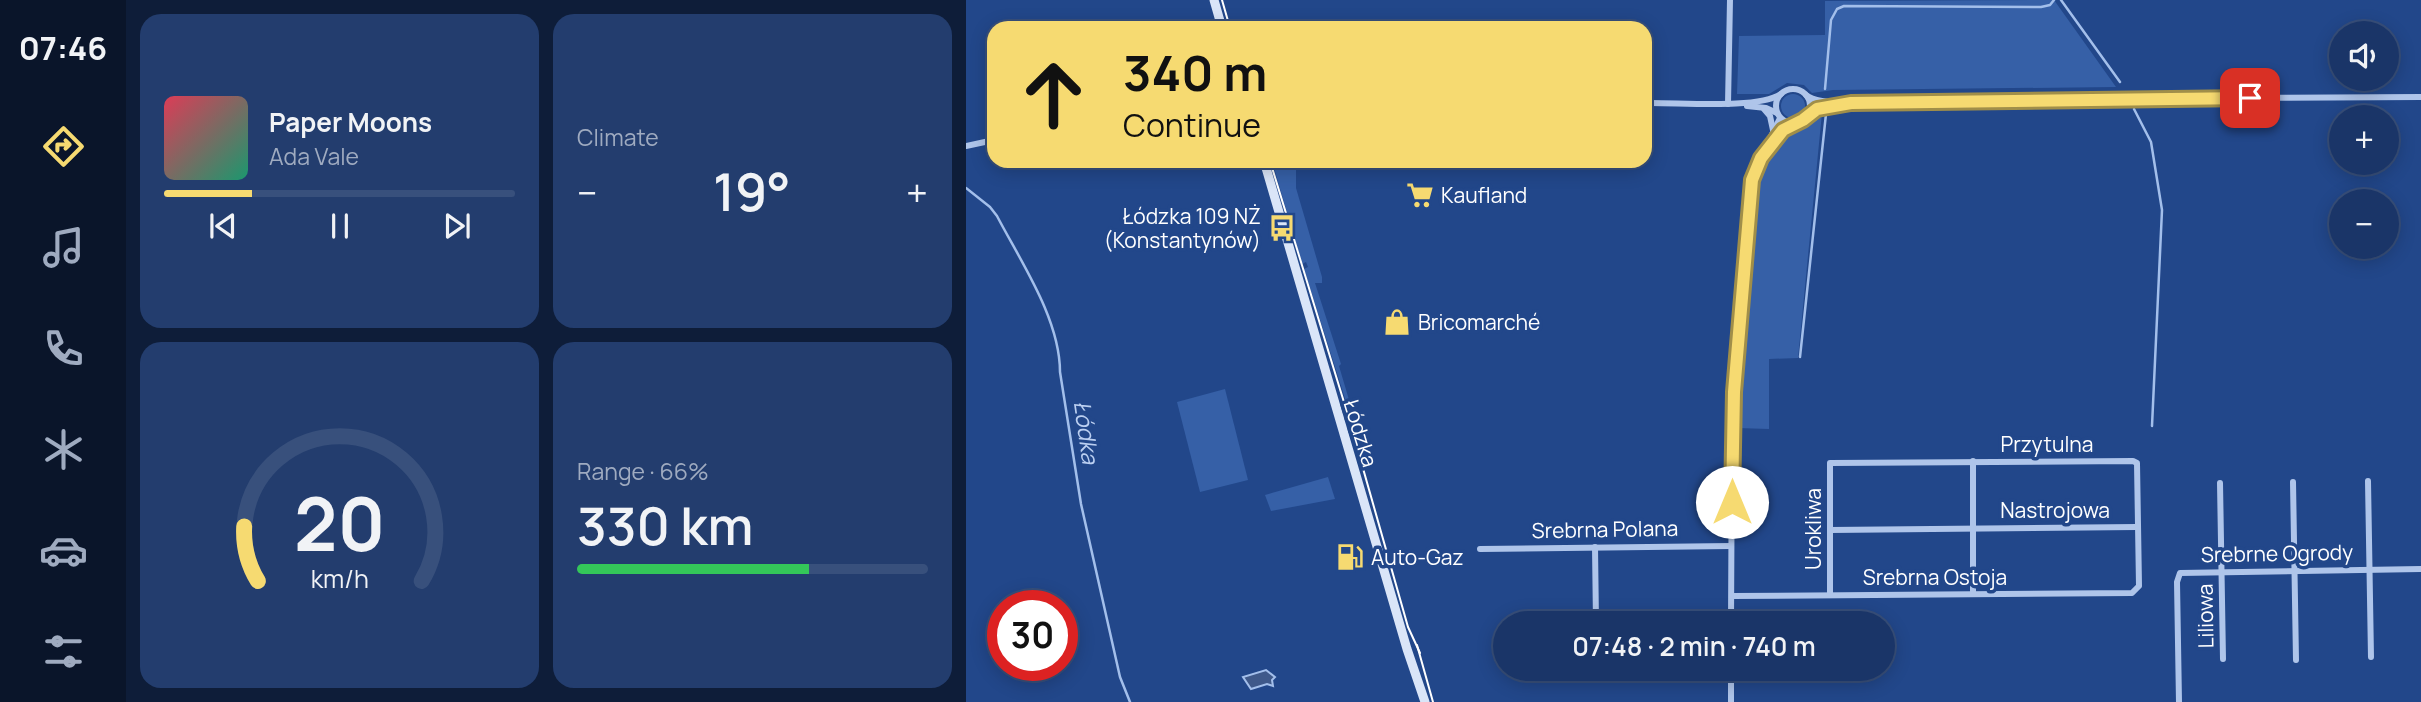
<!DOCTYPE html>
<html lang="en">
<head>
<meta charset="utf-8">
<style>
	body { margin:0; font-family:Manrope,sans-serif; background:#233d6e; color:#f1f3f6; height:100vh; display:flex; flex-direction:column; font-size:26px; white-space:nowrap }
	* { box-sizing:border-box; margin:0 }
	p { font-size:23px; color:#9fabc0 }
	.icon { flex:none; width:38px; height:38px; fill:none; stroke:currentColor; stroke-width:2; stroke-linecap:round; stroke-linejoin:round }
	.map { position:relative; flex:1; overflow:hidden }
	.details { display:flex; flex-direction:column; gap:14px; padding:14px; background:#0e1d39; width:840px }
	.details>* { flex:none }
	.hud { position:absolute; left:21px; top:21px; width:665px; height:147px; border-radius:21px; box-shadow:0 4px 18px #0003,0 0 0 2px #38507c; background:#f6da71; color:#111; overflow:hidden }
	.tools { position:absolute; left:1363px; top:21px; display:grid; gap:14px }
	.tools a { display:grid; place-items:center; width:70px; height:70px; border-radius:50%; background:#1a3568; box-shadow:0 4px 18px #0003,0 0 0 2px #38507c; font-size:35px }
	.speed { position:absolute; left:21px; top:590px; display:flex; gap:14px; font-size:35px; font-weight:700; text-align:center }
	.speed>* { display:grid; place-content:center; width:91px; height:91px; border-radius:50%; background:#1a3568; box-shadow:0 4px 18px #0003,0 0 0 2px #38507c; line-height:1 }
	.speed .limit { border:10px solid #d22; background:#fff; color:#111 }
	.pin { position:absolute; display:grid; place-items:center; width:60px; height:60px; color:#fff; margin:-30px; border-radius:14px; box-shadow:0 4px 10px #0006 }
	.me { position:absolute; width:77px; margin:-38px; rotate:0deg; stroke-linejoin:round; filter:drop-shadow(0 0 5px #0008) }
	.turn { display:flex; align-items:center; gap:24px; height:147px; padding:0 21px; font-size:32px }
	.turn .icon { width:91px; height:91px; stroke-width:2.5 }
	.turn b { display:block; font-size:49px; line-height:60px }
	.big { font-size:52px; font-weight:600; line-height:1.1 }
	.details .tile { flex:1; display:flex; flex-direction:column; justify-content:center; gap:10px; min-width:0; padding:0 24px; border-radius:21px; background:#233d6e }
	.details .dial { align-items:center; gap:0 }
	.dial svg { height:182px; overflow:visible; fill:none; stroke:#38507c; stroke-width:7; stroke-linecap:round; text-anchor:middle }
	.dial text { fill:#f1f3f6; stroke:none }
	.song { display:flex; align-items:center; gap:21px }
	.cover { width:84px; height:84px; border-radius:10px; background:linear-gradient(135deg,hsl(350 70% 55%),hsl(160 70% 35%)) }
	.played { height:7px; border-radius:4px; background:linear-gradient(90deg,#f6da71 25%,#38507c 25%) }
	.keys { display:flex; justify-content:space-around; direction:ltr }
	.heat { display:flex; justify-content:space-between; align-items:center; font-size:38px; direction:ltr }
	.charge { height:10px; border-radius:5px; background:linear-gradient(90deg,#34c759 66%,#38507c 0) }
	.details .tiles { flex:1; display:grid; gap:14px; grid-template-columns:repeat(2,1fr) }
	.trip { position:absolute; left:527px; top:611px; width:402px; height:70px; border-radius:35px; background:#1a3568; box-shadow:0 4px 18px #0003,0 0 0 2px #38507c; font-weight:600; line-height:70px; text-align:center }
	main { display:flex; flex:1; min-height:0 }
	.menu { display:flex; flex-direction:column; width:126px; justify-content:space-around; align-items:center; background:#0a152a; color:#9fabc0 }
	.menu .icon { width:49px; height:49px }
	.menu .selected { color:#f6da71 }
	.menu b { font-size:32px; color:#f1f3f6 }
	.map>svg:first-child { display:block }
	.green { fill:#3660a7 }
	.water { fill:#3f598a; stroke:#a3bfeb; stroke-width:2 }
	.lines { fill:none; stroke-linecap:round; stroke-linejoin:round }
	.stream { stroke:#a3bfeb; stroke-width:2.5 }
	.minor { stroke:#afc5ea; stroke-width:6 }
	.secondary { stroke:#dae5f8; stroke-width:9 }
	.tram { stroke:#fff; stroke-width:2 }
	.route-casing { stroke:#a08e49; stroke-width:18 }
	.route { stroke:#f6da71; stroke-width:12 }
	.labels { text-anchor:middle; dominant-baseline:central; stroke-width:7; stroke-linejoin:round; paint-order:stroke }
	.poi-label { font-size:21px; fill:#fff; stroke:#22478a; text-anchor:start }
	.street-label { font-size:21px; fill:#fff; stroke:#22478a }
	.water-label { font-size:23px; font-style:italic; fill:#bbcff1; stroke:#22478a }
</style>
</head>
<body>
<main>
<nav class="menu">
<b>07:46</b>
<svg class="icon selected" aria-label="directions" viewBox="0 0 24 24"><path d="M12 3l9 9-9 9-9-9zM9 14v-3h6M13 9l2 2-2 2"/></svg>
<svg class="icon" aria-label="music" viewBox="0 0 24 24"><path d="M9 18V5l10-2v13"/><circle cx="6" cy="18" r="3"/><circle cx="16" cy="16" r="3"/></svg>
<svg class="icon" aria-label="phone" viewBox="0 0 24 24"><path d="M5 4h4l2 5-3 2q2 4 5 5l2-3 5 2v4C11 20 4 13 5 4z"/></svg>
<svg class="icon" aria-label="climate" viewBox="0 0 24 24"><path d="M12 3v18M4 7l16 10M4 17L20 7"/></svg>
<svg class="icon" aria-label="car" viewBox="0 0 24 24"><path d="M5 17H2v-5l4-1 3-4h7l3 4 3 1v5h-3M9 17h6M6 11h13"/><circle cx="7" cy="17" r="2"/><circle cx="17" cy="17" r="2"/></svg>
<svg class="icon" aria-label="filters" viewBox="0 0 24 24"><path d="M4 7h16M4 17h16"/><circle cx="9" cy="7" r="2"/><circle cx="15" cy="17" r="2"/></svg>
</nav>
<section class="details">
<div class="tiles">
<div class="tile">
<div class="song"><i class="cover"></i><div><b>Paper Moons</b><p>Ada Vale</p></div></div>
<div class="played"></div>
<div class="keys"><svg class="icon" aria-label="previous" viewBox="0 0 24 24"><path d="M18 5L8 12l10 7zM5 5v14"/></svg><svg class="icon" aria-label="pause" viewBox="0 0 24 24"><path d="M8 5v14M16 5v14"/></svg><svg class="icon" aria-label="next" viewBox="0 0 24 24"><path d="M6 5l10 7-10 7zM19 5v14"/></svg></div>
</div>
<div class="tile"><p>Climate</p>
<div class="heat"><a>−</a><b class="big">19°</b><a>+</a></div>
</div>
<div class="tile dial"><svg viewBox="0 0 100 80">
<path d="M14 69A42 42 0 1 1 86 69"/>
<path d="M14 69A42 42 0 0 1 8 45" stroke="#f6da71"/>
<text x="50" y="56" font-size="32" font-weight="700">20</text>
<text x="50" y="72" font-size="11">km/h</text>
</svg></div>
<div class="tile"><p>Range · 66%</p><b class="big">330 km</b><div class="charge"></div></div>
</div>
</section>
<div class="map">
<svg width="1455" height="702" viewBox="0 0 1455 702">
	<rect width="100%" height="100%" fill="#22478a"/>
	<g class="green">
		<path d="M1088 0 1150 87 867 90 846 93 838 85 821 83 803 94H771L773 36 859 35V1Z"/>
		<circle cx="827" cy="106" r="12"/>
		<path d="M856 113 832 358 803 359V429L771 428 791 176 814 137 817 138 822 131C847 129 839 122 856 113Z"/>
		<path d="M306 161H330V188L356 277V283H349L375 364 373 366 386 410 383 411 338 269 342 267 340 262 336 264Z"/>
		<path d="M259 389 282 480 234 492 211 402Z"/>
		<path d="M362 477 369 499 305 511 299 495Z"/>
	</g>
	<path class="water" d="M300 670 309 677 306 680 307 686 301 684 285 689 277 677Z"/>
	<g class="lines">
		<g class="stream">
			<path d="M1095 0 1154 82"/>
			<path d="M859 89 865 20 871 9 878 6 1075 7 1084 5 1088 0"/>
			<path d="M1168 109 1185 142 1196 210 1186 426"/>
			<path d="M0 188 24 207 31 216C55 262 94 319 94 372L115 504 154 677 164 702"/>
			<path d="M834 357 860 114"/>
		</g>
		<g class="minor">
			<circle cx="827" cy="106" r="17"/>
			<path d="M840 95C855 109 936 101 960 100 1125 98 1290 98 1455 97"/>
			<path d="M679 103C711 102 791 110 815 94"/>
			<path d="M762 104 764 0"/>
			<path d="M781 106 800 108 811 113"/>
			<path d="M798 109 804 116 807 130"/>
			<path d="M841 116 851 109 873 105"/>
			<path d="M0 146 28 140"/>
			<path d="M800 151 817 130 827 124"/>
			<path d="M1007 461V594"/>
			<path d="M1402 481 1405 657"/>
			<path d="M1327 482 1330 660"/>
			<path d="M1254 483 1257 659"/>
			<path d="M864 530 1171 527"/>
			<path d="M629 547 630 623"/>
			<path d="M514 549 765 546"/>
			<path d="M766 596 1166 593 1173 586 1171 463 1167 461 864 463V595"/>
			<path d="M765 623 766 436 785 187 789 169 814 118"/>
			<path d="M765 702V668"/>
			<path d="M1213 702 1211 582 1214 573 1455 569"/>
		</g>
		<g class="secondary">
			<path d="M248 0 256 28"/>
			<path d="M298 161 441 649 459 702"/>
		</g>
		<g class="tram">
			<path d="M256 0 264 28"/>
			<path d="M304 161 381 412 442 627 454 653"/>
			<path d="M451 645 467 702"/>
		</g>
	</g>
	<g class="lines">
		<defs>
			<path id="route" d="M766 502 768 392 786 180 795 158 817 130 837 120 851 109 885 103 1284 98"/>
		</defs>
		<use href="#route" class="route-casing"/>
		<use href="#route" class="route"/>
	</g>
	<defs>
		<symbol id="supermarket-bare" viewBox="-9 -9 18 18"><path d="M-6-5.5h2.5l.6 2H6L4.5 2H-2.5L-4.4-4H-6ZM-1.5 3.2a1.3 1.3 0 1 0 .1 0ZM3 3.2a1.3 1.3 0 1 0 .1 0Z" fill="#f6da71" stroke="#22478a" stroke-width="2.5" paint-order="stroke"/></symbol>
		<symbol id="bus-bare" viewBox="-9 -9 18 18"><path d="M-5-6H5V4H4V6H2V4H-2V6H-4V4H-5ZM-3.5-4V0h7V-4ZM-3.5 1.2v1.5H-2V1.2ZM2 1.2v1.5H3.5V1.2Z" fill="#f6da71" stroke="#22478a" stroke-width="2.5" paint-order="stroke"/></symbol>
		<symbol id="shop-bare" viewBox="-9 -9 18 18"><path d="M-5-2.5h2.3a2.7 3.5 0 0 1 5.4 0H5L5.5 6h-11ZM-1.5-2.5h3a1.5 2.3 0 0 0-3 0Z" fill="#f6da71" stroke="#22478a" stroke-width="2.5" paint-order="stroke"/></symbol>
		<symbol id="fuel-bare" viewBox="-9 -9 18 18"><path d="M-5.5-6h7V0h2V4h1.3V-2.5L3-4.5l.8-.8L6-3V5H2.5V1h-1V6h-7ZM-4.2-4.7v3.2H.2V-4.7Z" fill="#f6da71" stroke="#22478a" stroke-width="2.5" paint-order="stroke"/></symbol>
	</defs>
	<g fill-rule="evenodd">
		<use href="#supermarket-bare" x="435" y="176" width="38" height="38"/>
		<use href="#bus-bare" x="297" y="209" width="38" height="38"/>
		<use href="#shop-bare" x="412" y="303" width="38" height="38"/>
		<use href="#fuel-bare" x="365" y="538" width="38" height="38"/>
	</g>
	<g class="labels">
		<g class="poi-label">
			<text x="475" y="195">Kaufland</text>
			<text x="295" y="216" text-anchor="end">Łódzka 109 NŻ<tspan x="295" dy="24">(Konstantynów)</tspan></text>
			<text x="452" y="322">Bricomarché</text>
			<text x="405" y="557">Auto-Gaz</text>
		</g>
		<g class="street-label">
			<text transform="translate(395 433) rotate(73)">Łódzka</text>
			<text x="1081" y="444">Przytulna</text>
			<text x="1089" y="510">Nastrojowa</text>
			<text transform="translate(639 529) rotate(-1)">Srebrna Polana</text>
			<text transform="translate(847 529) rotate(-90)">Urokliwa</text>
			<text transform="translate(1311 553) rotate(-1)">Srebrne Ogrody</text>
			<text x="969" y="577">Srebrna Ostoja</text>
			<text transform="translate(1239 616) rotate(-91)">Liliowa</text>
		</g>
		<g class="water-label">
			<text transform="translate(121 432) rotate(82)">Łódka</text>
		</g>
	</g>
</svg>
<div class="tools">
<a><svg class="icon" aria-label="sound" viewBox="0 0 24 24"><path d="M4 9h4l5-4v14l-5-4H4zM17 9q2 3 0 6"/></svg></a>
<a>+</a>
<a>−</a>
</div>
<div class="speed"><div class="limit">30</div></div>
<div class="pin" style="left:1284px;top:98px;background:#d93025"><svg class="icon" aria-label="arrive" viewBox="0 0 24 24"><path d="M6 21V4h12l-3 4 3 4H6"/></svg></div>
<svg class="me" style="left:766px;top:502px" viewBox="-20 -20 40 40"><circle r="19" fill="#fff"/><path d="M0-13L10 11 0 6-10 11z" fill="#f6da71"/></svg>
<div class="trip">07:48 · 2 min · 740 m</div>
<div class="hud">
<div class="turn"><svg class="icon" aria-label="ahead" viewBox="0 0 24 24"><path d="M12 20V5M6 11l6-6 6 6"/></svg><div><b>340 m</b>Continue</div></div>
</div>
</div>
</main>
</body>
</html>
